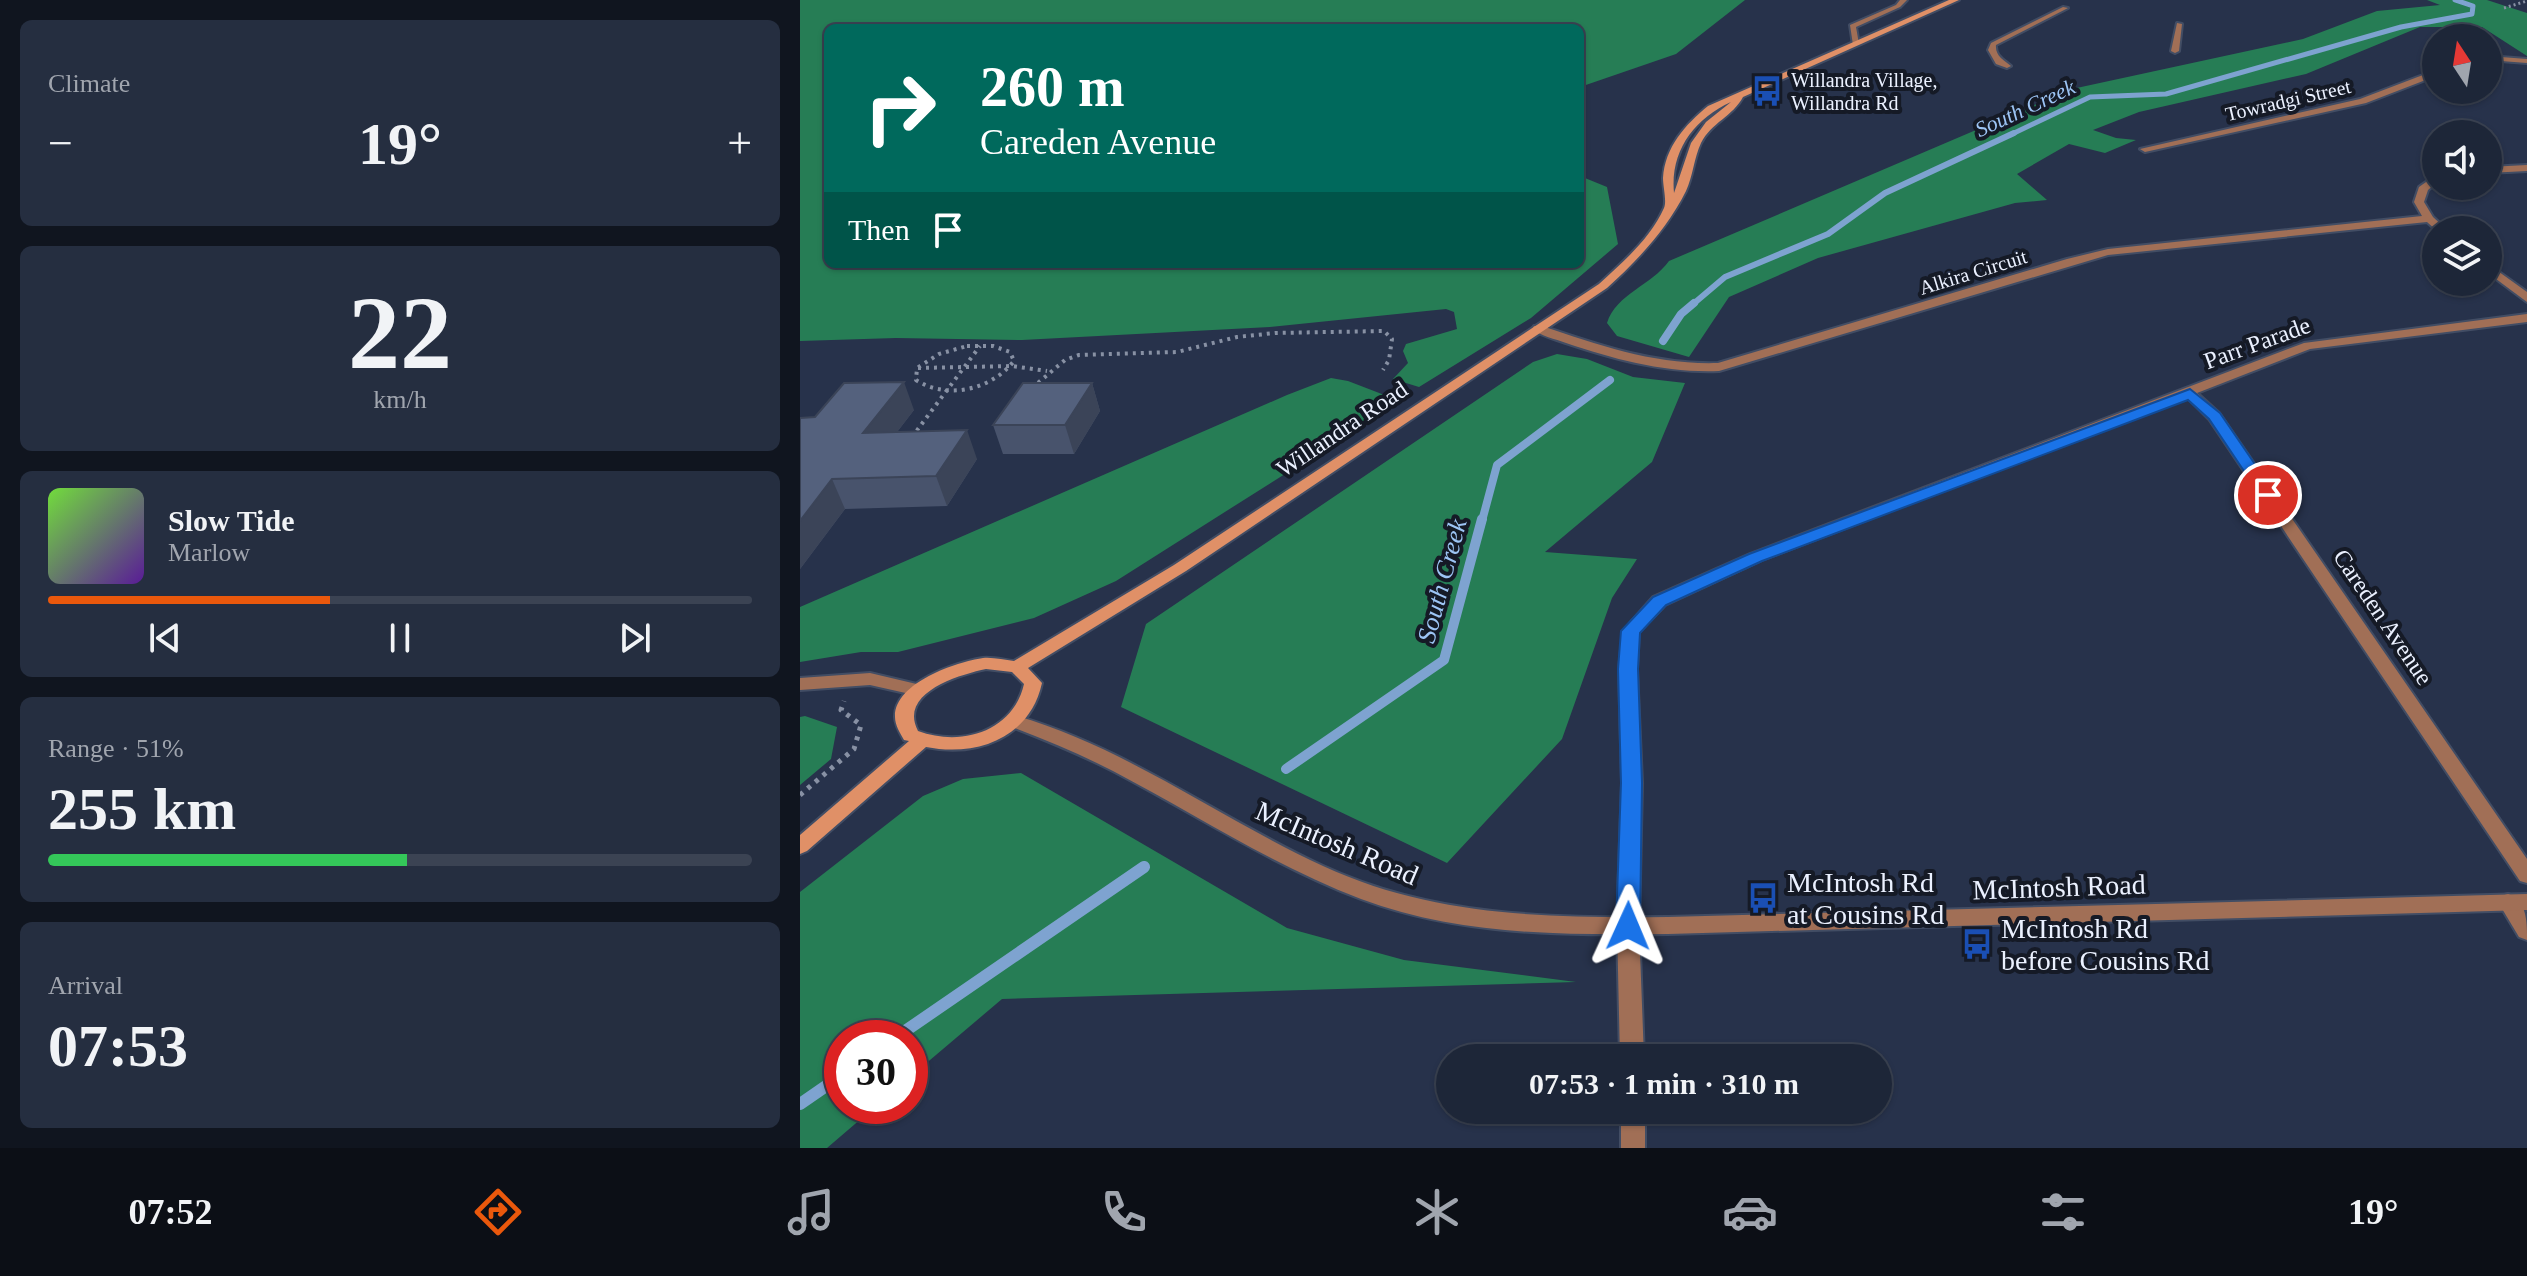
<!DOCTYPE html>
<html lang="en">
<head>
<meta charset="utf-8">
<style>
	body { margin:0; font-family:Georgia,serif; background:#252e40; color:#f1f3f6; height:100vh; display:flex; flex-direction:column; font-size:30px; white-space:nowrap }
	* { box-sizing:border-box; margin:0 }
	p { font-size:26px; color:#a0a5ae }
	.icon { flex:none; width:44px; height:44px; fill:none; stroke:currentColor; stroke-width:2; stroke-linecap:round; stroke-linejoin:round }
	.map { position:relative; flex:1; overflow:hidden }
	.panel { display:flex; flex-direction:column; gap:20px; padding:20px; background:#10151f; width:800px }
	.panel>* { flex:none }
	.top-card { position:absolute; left:24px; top:24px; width:760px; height:244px; border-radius:12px; box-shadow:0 2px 6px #0004,0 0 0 2px #3b4353; background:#00695c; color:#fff; overflow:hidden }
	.needle { width:52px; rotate:348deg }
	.buttons { position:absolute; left:1622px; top:24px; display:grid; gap:16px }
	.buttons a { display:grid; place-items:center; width:80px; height:80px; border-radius:50%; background:#1d2638; box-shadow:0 2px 6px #0004,0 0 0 2px #3b4353; font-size:40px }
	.speed { position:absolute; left:24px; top:1020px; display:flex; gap:16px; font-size:40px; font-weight:700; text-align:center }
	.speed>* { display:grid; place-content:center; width:104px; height:104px; border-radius:50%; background:#1d2638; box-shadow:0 2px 6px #0004,0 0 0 2px #3b4353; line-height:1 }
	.speed .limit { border:12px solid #d22; background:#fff; color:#111 }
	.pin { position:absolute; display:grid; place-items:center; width:68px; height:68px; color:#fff; margin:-34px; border:4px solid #fff; border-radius:50%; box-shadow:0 2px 8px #0007 }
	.me { position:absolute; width:88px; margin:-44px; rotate:1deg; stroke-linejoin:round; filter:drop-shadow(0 0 6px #0008) }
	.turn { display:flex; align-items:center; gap:28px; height:168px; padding:0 24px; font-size:36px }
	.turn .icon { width:104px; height:104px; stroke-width:2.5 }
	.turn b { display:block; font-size:56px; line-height:68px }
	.then { display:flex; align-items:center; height:76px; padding:0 24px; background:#0003; gap:16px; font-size:30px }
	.big { font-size:60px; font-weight:800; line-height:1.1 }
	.panel .widget { flex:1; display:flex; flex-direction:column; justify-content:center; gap:12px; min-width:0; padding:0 28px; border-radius:12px; background:#252e40 }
	.panel .dial { align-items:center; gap:0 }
	.dial b { font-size:104px; line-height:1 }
	.song { display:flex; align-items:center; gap:24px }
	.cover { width:96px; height:96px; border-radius:12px; background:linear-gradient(135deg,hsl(100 70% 55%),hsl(270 70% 35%)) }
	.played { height:8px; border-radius:4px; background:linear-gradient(90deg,#ea580c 40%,#3b4353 40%) }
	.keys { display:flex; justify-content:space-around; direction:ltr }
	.heat { display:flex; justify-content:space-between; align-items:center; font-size:44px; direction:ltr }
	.charge { height:12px; border-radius:6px; background:linear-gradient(90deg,#34c759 51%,#3b4353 0) }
	.trip { position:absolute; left:636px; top:1044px; width:456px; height:80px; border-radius:40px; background:#1d2638; box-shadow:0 2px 6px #0004,0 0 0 2px #3b4353; font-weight:800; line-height:80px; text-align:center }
	.dock { display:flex; height:128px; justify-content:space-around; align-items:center; background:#0c0f16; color:#a0a5ae }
	.dock .icon { width:56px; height:56px }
	.dock .on { color:#ea580c }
	.dock b { font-size:36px; color:#f1f3f6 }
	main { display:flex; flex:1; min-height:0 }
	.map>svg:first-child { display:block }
	.forest { fill:#267d55 }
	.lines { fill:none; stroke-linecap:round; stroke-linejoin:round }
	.stream-far4 { stroke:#7ea3d0; stroke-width:5 }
	.stream-far3 { stroke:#7ea3d0; stroke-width:6 }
	.stream-far2 { stroke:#7ea3d0; stroke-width:8 }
	.stream-far1 { stroke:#7ea3d0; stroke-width:10 }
	.stream { stroke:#7ea3d0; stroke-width:12 }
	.service-casing { stroke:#424d64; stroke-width:4 }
	.minor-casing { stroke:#424d64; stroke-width:4 }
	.tertiary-casing { stroke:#424d64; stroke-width:4 }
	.secondary-casing { stroke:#424d64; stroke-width:4 }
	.path-far2 { stroke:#8891a4; stroke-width:3; stroke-dasharray:2 3; stroke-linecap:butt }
	.path-far1 { stroke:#8891a4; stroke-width:4; stroke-dasharray:3 5; stroke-linecap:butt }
	.path { stroke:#8891a4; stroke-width:5; stroke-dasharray:4 6; stroke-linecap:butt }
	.service { fill:#a16f56; fill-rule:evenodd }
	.minor { fill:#a16f56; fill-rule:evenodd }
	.tertiary { fill:#a16f56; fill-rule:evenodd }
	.secondary { fill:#e09067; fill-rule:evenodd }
	.wall { fill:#48536c }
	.shaded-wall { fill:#3b4458 }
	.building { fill:#54617d; stroke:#3b4458; stroke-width:2 }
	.route { fill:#1a73e8; stroke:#114b97; stroke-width:2 }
	.labels { text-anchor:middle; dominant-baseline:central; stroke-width:8; stroke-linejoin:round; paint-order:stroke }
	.far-poi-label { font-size:20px; fill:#ebf1ff; stroke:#151a26; text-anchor:start }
	.far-street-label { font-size:20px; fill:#ebf1ff; stroke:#151a26 }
	.far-water-label { font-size:22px; font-style:italic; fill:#9dc5f5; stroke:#151a26 }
	.street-label { font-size:24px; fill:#ebf1ff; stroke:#151a26 }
	.water-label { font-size:26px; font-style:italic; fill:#9dc5f5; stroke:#151a26 }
	.near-street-label { font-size:28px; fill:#ebf1ff; stroke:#151a26 }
	.near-poi-label { font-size:28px; fill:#ebf1ff; stroke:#151a26; text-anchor:start }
</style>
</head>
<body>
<main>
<section class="panel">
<div class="widget"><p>Climate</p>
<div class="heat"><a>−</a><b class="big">19°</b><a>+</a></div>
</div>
<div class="widget dial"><b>22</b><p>km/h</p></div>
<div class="widget">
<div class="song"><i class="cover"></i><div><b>Slow Tide</b><p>Marlow</p></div></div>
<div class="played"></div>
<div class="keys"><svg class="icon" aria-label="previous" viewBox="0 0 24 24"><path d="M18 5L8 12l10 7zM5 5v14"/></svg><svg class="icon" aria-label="pause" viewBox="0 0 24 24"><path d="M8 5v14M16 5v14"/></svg><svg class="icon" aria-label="next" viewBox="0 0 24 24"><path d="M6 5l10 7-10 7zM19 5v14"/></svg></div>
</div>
<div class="widget"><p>Range · 51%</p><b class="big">255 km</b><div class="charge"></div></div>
<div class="widget"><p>Arrival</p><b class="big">07:53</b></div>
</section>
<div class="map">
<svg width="1727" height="1148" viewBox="0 0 1727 1148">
	<rect width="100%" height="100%" fill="#27324b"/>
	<g class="forest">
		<path d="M0 0H945L876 54 780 87V28H28V264H780V176L807 187 818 244 731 318 619 387 593 379 608 363 603 351 606 344 657 329 654 312 646 309 470 327 222 340 96 338 0 341Z"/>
		<path d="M1627 0H1687L1727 13V56L1682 27H1620L1506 74 1339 112 1293 130 1316 138 1336 140 1305 153 1269 144 1217 174 1247 200 1215 203 1018 258 929 297 889 357 817 336 807 323C816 294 852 285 869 261L1272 89 1503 39 1577 11 1640 5Z"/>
		<path d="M757 354 787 359 833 377 885 383 852 462 745 552 837 559 812 598 762 739 647 863 321 707 346 624 733 362Z"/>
		<path d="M531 378 548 381 600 401 316 581 234 618 98 652H61L0 662V607L487 395Z"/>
		<path d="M5 716 37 727 31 759 0 785V717Z"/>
		<path d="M221 773 487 928 604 960 776 982 202 999 110 1077V1038H42V1106H76L27 1148H0V892L123 796 163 779Z"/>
	</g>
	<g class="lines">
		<path class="stream-far4" d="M1210 135 1290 97 1366 94 1601 27 1672 14 1673 6 1655 0"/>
		<path class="stream-far3" d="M892 305 925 277 1028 234 1085 193 1214 133"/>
		<g class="stream-far2">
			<path d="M863 341 881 314 894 303"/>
			<path d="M682 521 697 465 810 380"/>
		</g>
		<path class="stream-far1" d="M486 769 644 660 682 519"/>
		<g class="stream">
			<path d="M95 1038 344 867"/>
			<path d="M0 1104 42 1075"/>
		</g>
		<defs>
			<g id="service">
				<path d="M1100 0H1107L1100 7 1056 27 1059 44 1053 45 1050 25 1096 5Z"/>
				<path d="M1263 7 1268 8 1196 45C1195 56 1204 60 1211 66L1207 68 1196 64 1188 50 1191 43Z"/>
				<path d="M1377 23 1382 24 1379 51 1375 53 1371 51Z"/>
			</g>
			<g id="minor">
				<path d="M1688 56 1727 59V63L1688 60Z"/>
				<path d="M1636 70V76L1566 103 1345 152 1340 149 1560 99Z"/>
				<path d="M1727 165V171L1688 173V167Z"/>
				<path d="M1636 175V183L1628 190 1624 202 1633 217 1647 230H1636L1627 222 1308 255 919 371C865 373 817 360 766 343 755 339 741 336 732 329L734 326H742C801 346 856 365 918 363L1267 259 1308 249 1622 216 1614 202 1619 187Z"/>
				<path d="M1688 264 1727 292V302L1688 273Z"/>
				<path d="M1727 314V322L1510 349 1397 393 1419 413 1727 859V883L1720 881 1409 419 1387 397 962 560 865 605 839 632 837 669 842 783 839 926 844 1058H820L817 926 822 783 819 669 823 631 853 597 950 554 1504 343Z"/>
				<path d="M1708 894C1727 900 1727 922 1727 940L1719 937 1698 902 1701 896Z"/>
				<rect x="821" y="1110" width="24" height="38"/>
			</g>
			<g id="tertiary">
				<path d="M70 673 125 686 128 690 125 694 119 696 70 685 0 690V678Z"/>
				<path d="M213 715C324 746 419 818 523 866 633 917 749 918 868 917L1727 894V910L868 934C765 935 660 936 561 899 474 866 395 814 313 771 278 753 243 739 207 725L204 721 207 717Z"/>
			</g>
			<path id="secondary" d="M1149 0H1159L943 97C933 116 911 123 901 143 894 158 893 176 886 191 867 229 838 260 807 288L386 571 228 668 242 683C230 738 177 757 126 747L7 851 0 854V835L109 741 104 740C100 733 95 725 95 717 94 683 156 662 183 658 193 657 204 660 214 661L374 565 799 284C823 262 850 239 864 208 867 201 863 187 863 178 865 147 885 125 908 106ZM931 102 906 122 891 143 874 193C870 151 894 119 931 102ZM186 669 212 672 224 684C213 732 161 747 118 731 98 693 158 675 186 669Z"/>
		</defs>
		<use href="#service" class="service-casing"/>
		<use href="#minor" class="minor-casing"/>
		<use href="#tertiary" class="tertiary-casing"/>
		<use href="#secondary" class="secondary-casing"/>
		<path class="path-far2" d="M1704 8 1727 1"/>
		<g class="path-far1">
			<path d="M167 346H193L210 352 214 361C191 390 147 400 116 380L117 368 139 354Z"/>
			<path d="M118 368 212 366 247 371"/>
			<path d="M232 388 265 360 279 355 377 352 437 337 475 333 584 331 592 339 589 360 583 370"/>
			<path d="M112 437 180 346"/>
		</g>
		<path class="path" d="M0 795 54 749 61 725 41 710 44 701"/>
		<use href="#service" class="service"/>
		<use href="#minor" class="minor"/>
		<use href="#tertiary" class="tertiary"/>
		<use href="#secondary" class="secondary"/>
	</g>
	<g class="wall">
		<path d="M292 383 300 411 274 454H203L193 425Z"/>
		<path d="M114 410 97 432 177 459 147 506 45 509 0 569V418Z"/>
	</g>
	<g class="shaded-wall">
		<path d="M104 382 114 410 74 462 63 433Z"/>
		<path d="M292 383 300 411 274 454 265 425Z"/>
		<path d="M167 430 177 459 147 506 136 476Z"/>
		<path d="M32 479 45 509 0 569V521Z"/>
	</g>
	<g class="building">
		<path d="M104 382 63 433 167 430 136 476 32 479 0 521V418L15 417 44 383Z"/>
		<path d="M223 383H292L265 425H193Z"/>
	</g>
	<path class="route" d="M1390 389 1420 413 1476 495 1474 498H1462L1409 419 1388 400 962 561 866 605 840 633 838 669 842 783 840 926 836 933 828 936 819 933 816 926 821 783 818 669 821 631 853 597 949 554Z"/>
	<defs>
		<symbol id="bus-bare" viewBox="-9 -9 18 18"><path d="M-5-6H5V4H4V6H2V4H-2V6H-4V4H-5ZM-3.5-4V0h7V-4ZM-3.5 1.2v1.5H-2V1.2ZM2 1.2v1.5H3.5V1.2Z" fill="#1a4fb4" stroke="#151a26" stroke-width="2.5" paint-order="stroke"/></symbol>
	</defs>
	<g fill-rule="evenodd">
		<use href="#bus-bare" x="945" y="69" width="44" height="44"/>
		<use href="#bus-bare" x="941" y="876" width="44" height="44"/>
		<use href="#bus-bare" x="1155" y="922" width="44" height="44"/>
	</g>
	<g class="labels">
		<g class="far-poi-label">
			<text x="991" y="80">Willandra Village,<tspan x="991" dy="23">Willandra Rd</tspan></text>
		</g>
		<g class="far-street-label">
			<text transform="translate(1488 100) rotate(-13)">Towradgi Street</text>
			<text transform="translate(1173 272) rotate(-17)">Alkira Circuit</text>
		</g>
		<g class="far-water-label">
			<text transform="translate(1225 108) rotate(-25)">South Creek</text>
		</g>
		<g class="street-label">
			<text transform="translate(1457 343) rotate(-20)">Parr Parade</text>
			<text transform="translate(542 429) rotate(-34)">Willandra Road</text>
			<text transform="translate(1583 617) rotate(56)">Careden Avenue</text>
		</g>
		<g class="water-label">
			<text transform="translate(642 581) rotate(-75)">South Creek</text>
		</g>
		<g class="near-street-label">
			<text transform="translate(537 843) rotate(23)">McIntosh Road</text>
			<text transform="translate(1259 887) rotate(-2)">McIntosh Road</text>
		</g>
		<g class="near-poi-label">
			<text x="987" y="882">McIntosh Rd<tspan x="987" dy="32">at Cousins Rd</tspan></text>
			<text x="1201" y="928">McIntosh Rd<tspan x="1201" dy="32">before Cousins Rd</tspan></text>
		</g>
	</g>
</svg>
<div class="buttons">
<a><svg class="needle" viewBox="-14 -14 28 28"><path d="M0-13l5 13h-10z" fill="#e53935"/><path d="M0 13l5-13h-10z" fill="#a0a5ae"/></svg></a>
<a><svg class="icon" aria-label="sound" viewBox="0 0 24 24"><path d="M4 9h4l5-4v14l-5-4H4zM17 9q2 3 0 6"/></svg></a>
<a><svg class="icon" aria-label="layers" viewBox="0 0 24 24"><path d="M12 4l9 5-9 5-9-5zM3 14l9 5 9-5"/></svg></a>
</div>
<div class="speed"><div class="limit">30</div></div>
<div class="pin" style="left:1468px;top:495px;background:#d93025"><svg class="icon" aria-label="arrive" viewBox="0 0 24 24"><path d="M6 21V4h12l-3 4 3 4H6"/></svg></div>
<svg class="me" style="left:828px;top:926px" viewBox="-20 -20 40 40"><path d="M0-17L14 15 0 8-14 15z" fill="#1a73e8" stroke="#fff" stroke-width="4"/></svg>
<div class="trip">07:53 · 1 min · 310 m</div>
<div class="top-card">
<div class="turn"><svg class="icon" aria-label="right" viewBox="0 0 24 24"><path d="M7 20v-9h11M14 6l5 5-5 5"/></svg><div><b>260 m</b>Careden Avenue</div></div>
<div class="then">Then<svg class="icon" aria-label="arrive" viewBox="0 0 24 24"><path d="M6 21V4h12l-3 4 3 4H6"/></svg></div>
</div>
</div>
</main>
<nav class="dock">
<b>07:52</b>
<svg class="icon on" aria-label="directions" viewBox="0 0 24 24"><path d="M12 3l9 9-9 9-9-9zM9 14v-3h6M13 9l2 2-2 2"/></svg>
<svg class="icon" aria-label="music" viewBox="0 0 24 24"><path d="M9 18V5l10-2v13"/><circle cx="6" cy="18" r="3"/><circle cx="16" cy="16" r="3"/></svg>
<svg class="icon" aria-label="phone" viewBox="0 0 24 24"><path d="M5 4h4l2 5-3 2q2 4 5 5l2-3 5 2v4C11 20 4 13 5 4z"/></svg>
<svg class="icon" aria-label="climate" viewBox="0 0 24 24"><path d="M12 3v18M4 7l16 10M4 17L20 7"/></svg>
<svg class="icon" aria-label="car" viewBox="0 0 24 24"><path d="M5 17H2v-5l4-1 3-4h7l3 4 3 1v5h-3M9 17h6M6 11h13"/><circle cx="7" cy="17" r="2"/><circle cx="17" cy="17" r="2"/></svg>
<svg class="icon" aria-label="filters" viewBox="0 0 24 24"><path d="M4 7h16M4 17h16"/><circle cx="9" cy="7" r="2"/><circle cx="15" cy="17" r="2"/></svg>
<b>19°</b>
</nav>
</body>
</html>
